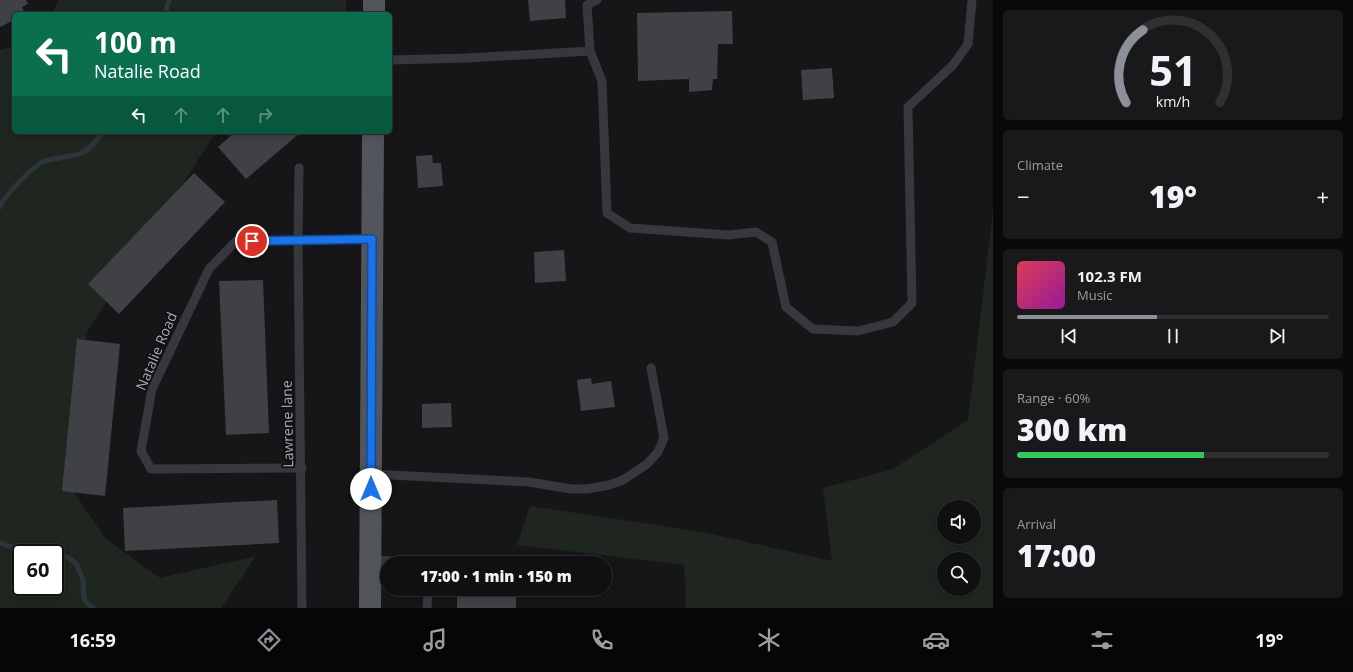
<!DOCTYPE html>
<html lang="en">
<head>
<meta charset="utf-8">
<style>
	body { margin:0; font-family:"Open Sans",sans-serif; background:#19191b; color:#f1f3f6; height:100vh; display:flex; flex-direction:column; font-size:15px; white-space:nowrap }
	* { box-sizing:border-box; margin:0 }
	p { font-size:13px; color:#9c9d9f }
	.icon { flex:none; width:22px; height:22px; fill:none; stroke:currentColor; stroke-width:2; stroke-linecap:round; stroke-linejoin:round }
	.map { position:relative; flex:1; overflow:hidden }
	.details { display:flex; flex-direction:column; gap:10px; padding:10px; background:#09090a; width:360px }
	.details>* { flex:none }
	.guide { position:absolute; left:12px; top:12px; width:380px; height:122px; border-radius:6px; box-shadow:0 2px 6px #0003,0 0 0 1px #303032; background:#0b6e4f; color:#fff; overflow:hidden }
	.fabs { position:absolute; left:937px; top:500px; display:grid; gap:8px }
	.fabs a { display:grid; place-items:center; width:44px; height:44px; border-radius:50%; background:#101012; box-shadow:0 2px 6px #0003,0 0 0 1px #303032; font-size:20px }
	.speed { position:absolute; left:12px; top:544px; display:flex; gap:8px; font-size:20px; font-weight:700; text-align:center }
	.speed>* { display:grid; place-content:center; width:52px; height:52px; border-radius:50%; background:#101012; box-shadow:0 2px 6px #0003,0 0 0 1px #303032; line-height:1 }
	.speed .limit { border:2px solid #111; border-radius:6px; background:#fff; color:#111 }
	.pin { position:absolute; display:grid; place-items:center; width:34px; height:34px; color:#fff; margin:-17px; border:2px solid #fff; border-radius:50%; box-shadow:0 1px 4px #0007 }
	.me { position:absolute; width:44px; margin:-22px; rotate:0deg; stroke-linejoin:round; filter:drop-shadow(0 0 3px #0008) }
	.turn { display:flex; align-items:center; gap:14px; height:84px; padding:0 16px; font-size:18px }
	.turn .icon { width:52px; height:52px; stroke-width:2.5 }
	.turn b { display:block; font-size:28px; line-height:34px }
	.lanes { display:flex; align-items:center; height:38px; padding:0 16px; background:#0003; justify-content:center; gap:20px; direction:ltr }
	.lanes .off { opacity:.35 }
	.big { font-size:30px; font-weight:800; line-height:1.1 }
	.details .card { flex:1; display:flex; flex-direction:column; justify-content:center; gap:6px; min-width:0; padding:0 14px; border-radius:6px; background:#19191b }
	.details .dial { align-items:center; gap:0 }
	.dial svg { height:104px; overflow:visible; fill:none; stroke:#303032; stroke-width:7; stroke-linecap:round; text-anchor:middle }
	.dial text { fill:#f1f3f6; stroke:none }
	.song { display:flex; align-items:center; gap:12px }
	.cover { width:48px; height:48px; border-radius:6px; background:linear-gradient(135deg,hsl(350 70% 55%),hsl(300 70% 35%)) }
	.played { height:4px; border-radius:2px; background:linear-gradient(90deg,#8c9099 45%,#303032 45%) }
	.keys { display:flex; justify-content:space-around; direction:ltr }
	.heat { display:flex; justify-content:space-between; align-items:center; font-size:22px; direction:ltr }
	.charge { height:6px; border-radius:3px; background:linear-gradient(90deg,#34c759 60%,#303032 0) }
	.trip { position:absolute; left:380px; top:556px; width:232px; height:40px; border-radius:20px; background:#101012; box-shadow:0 2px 6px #0003,0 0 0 1px #303032; font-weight:800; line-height:40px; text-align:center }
	.dock { display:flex; height:64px; justify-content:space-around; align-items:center; background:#060607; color:#9c9d9f }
	.dock .icon { width:28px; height:28px }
	.dock .selected { color:#8c9099 }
	.dock b { font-size:18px; color:#f1f3f6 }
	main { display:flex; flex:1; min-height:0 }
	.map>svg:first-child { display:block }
	.green { fill:#1e261f; fill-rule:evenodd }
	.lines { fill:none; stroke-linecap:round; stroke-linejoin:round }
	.stream { stroke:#2c353c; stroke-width:5 }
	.building { fill:#404145 }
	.service { stroke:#37383d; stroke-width:9 }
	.primary { stroke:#53555c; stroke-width:22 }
	.route-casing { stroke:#114b97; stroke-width:10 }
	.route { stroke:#1a73e8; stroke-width:7 }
	.labels { text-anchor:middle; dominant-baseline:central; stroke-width:4; stroke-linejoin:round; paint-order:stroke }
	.street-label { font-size:14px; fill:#a8adb8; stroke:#111113 }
</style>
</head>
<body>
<main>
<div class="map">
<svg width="993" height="608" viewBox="0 0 993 608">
	<rect width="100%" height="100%" fill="#161618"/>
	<g class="green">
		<path d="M58 0H346V14H52Z"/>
		<path d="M14 46V132H216L87 332 69 485 105 538 160 578 256 556 221 608H0V50ZM21 553H55V587H21Z"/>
		<path d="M993 211V608H686L684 565 517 545 530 506 703 532 832 561 823 488 893 469 968 420ZM944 507H974V537H944ZM944 559H974V589H944Z"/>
	</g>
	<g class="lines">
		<g class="stream">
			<path d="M165 14 169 0"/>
			<path d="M0 207C4 196 34 165 45 161 75 153 83 161 103 132"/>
			<path d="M0 543 12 547 44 553"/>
			<path d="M55 555 67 557 73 561 77 565 83 580 84 598 86 602 93 608"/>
		</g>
	</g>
	<g class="building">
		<path d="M0 0H26L28 4 22 7 25 14H14V20L0 27Z"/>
		<path d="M528 0H565L566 18 530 21Z"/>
		<path d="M732 11 733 44H718L717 79H713L712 90 689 92V79L638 81 637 13Z"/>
		<path d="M832 68 834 98 803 100 801 70Z"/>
		<path d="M235 132H301L246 179 218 147Z"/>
		<path d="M432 155 433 163H441L443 186 418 188 416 156Z"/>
		<path d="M194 173 225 202 119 314 88 284Z"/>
		<path d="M564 250 566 281 535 283 534 252Z"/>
		<path d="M263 280 269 433 226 435 219 281Z"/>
		<path d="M77 339 120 344 105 496 62 491Z"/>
		<path d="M591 378 592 384 611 381 615 407 581 411 577 380Z"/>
		<path d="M451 403 452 427 422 428V404Z"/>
		<path d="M277 500 279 543 125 551 123 508Z"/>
		<rect x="457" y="589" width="59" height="19"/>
	</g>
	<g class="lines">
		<g class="service">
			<path d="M590 51 587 5 597 0"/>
			<path d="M390 60 467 58 590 51 602 81 607 213 630 228 728 235 756 232 772 242 786 307 813 329 858 331 893 322 912 303 908 107 953 65 968 44 972 0"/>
			<path d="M299 168 298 240 302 608"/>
			<path d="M302 468 151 469 141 451 152 389 209 269 236 241 372 239"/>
			<path d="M371 474 529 482 571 489H587L609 485 623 480 647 464 658 452 664 438 651 368"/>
			<path d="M370 560 396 561 406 563"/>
			<path d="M427 608 428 589"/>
		</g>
		<g class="primary">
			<path d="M374 14V0"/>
			<path d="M370 608 373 132"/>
		</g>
	</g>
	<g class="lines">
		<defs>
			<path id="route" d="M252 241 372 239 371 489"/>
		</defs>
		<use href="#route" class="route-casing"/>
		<use href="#route" class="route"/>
	</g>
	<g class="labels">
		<g class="street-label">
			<text transform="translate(156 351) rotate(-67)">Natalie Road</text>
			<text transform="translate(287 424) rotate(-91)">Lawrene lane</text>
		</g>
	</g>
</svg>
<div class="fabs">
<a><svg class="icon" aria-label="sound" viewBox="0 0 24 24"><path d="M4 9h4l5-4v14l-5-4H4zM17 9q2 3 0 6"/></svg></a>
<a><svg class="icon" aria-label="search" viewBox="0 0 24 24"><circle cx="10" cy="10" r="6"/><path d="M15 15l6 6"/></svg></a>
</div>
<div class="speed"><div class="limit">60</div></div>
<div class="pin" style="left:252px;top:241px;background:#d93025"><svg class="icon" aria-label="arrive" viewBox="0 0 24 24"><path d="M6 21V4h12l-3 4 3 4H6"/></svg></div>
<svg class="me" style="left:371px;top:489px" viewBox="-20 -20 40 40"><circle r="19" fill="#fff"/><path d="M0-13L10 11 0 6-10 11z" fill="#1a73e8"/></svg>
<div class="trip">17:00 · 1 min · 150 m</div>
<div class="guide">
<div class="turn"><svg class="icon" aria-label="left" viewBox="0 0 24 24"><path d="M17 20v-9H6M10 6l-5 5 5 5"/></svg><div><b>100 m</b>Natalie Road</div></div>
<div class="lanes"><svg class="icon" aria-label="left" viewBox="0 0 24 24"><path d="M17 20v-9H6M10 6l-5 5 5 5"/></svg><svg class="icon off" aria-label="ahead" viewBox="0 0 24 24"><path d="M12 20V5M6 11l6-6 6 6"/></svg><svg class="icon off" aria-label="ahead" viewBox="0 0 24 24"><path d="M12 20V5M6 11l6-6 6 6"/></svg><svg class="icon off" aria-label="right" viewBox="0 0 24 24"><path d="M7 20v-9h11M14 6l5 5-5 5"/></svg></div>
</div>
</div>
<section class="details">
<div class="card dial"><svg viewBox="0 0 100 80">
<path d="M14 69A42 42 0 1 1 86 69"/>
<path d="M14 69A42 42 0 0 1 27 13" stroke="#8c9099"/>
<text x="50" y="56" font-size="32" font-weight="700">51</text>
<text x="50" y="72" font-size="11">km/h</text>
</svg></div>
<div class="card"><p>Climate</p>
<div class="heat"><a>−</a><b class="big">19°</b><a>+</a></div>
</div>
<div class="card">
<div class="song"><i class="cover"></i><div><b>102.3 FM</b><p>Music</p></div></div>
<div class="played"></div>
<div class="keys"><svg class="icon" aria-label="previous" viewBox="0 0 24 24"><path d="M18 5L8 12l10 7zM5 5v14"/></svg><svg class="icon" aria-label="pause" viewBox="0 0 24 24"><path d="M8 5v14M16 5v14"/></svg><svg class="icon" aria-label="next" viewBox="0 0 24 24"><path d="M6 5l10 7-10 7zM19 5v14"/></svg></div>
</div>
<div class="card"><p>Range · 60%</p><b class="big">300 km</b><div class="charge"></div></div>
<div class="card"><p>Arrival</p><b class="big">17:00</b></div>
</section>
</main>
<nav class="dock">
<b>16:59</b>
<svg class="icon selected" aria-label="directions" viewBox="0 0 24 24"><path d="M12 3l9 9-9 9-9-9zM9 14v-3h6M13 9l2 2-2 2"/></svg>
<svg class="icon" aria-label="music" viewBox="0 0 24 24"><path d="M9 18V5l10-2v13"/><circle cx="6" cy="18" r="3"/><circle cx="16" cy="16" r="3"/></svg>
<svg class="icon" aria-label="phone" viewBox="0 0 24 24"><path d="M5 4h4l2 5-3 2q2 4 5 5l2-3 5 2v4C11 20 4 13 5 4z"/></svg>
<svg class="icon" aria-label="climate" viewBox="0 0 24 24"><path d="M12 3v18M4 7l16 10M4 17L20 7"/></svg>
<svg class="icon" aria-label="car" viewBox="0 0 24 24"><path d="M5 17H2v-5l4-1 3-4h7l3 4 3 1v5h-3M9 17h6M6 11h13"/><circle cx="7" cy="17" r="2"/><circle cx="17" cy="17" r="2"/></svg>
<svg class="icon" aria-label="filters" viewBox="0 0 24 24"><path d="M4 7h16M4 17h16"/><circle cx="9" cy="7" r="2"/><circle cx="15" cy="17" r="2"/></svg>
<b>19°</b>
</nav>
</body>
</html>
